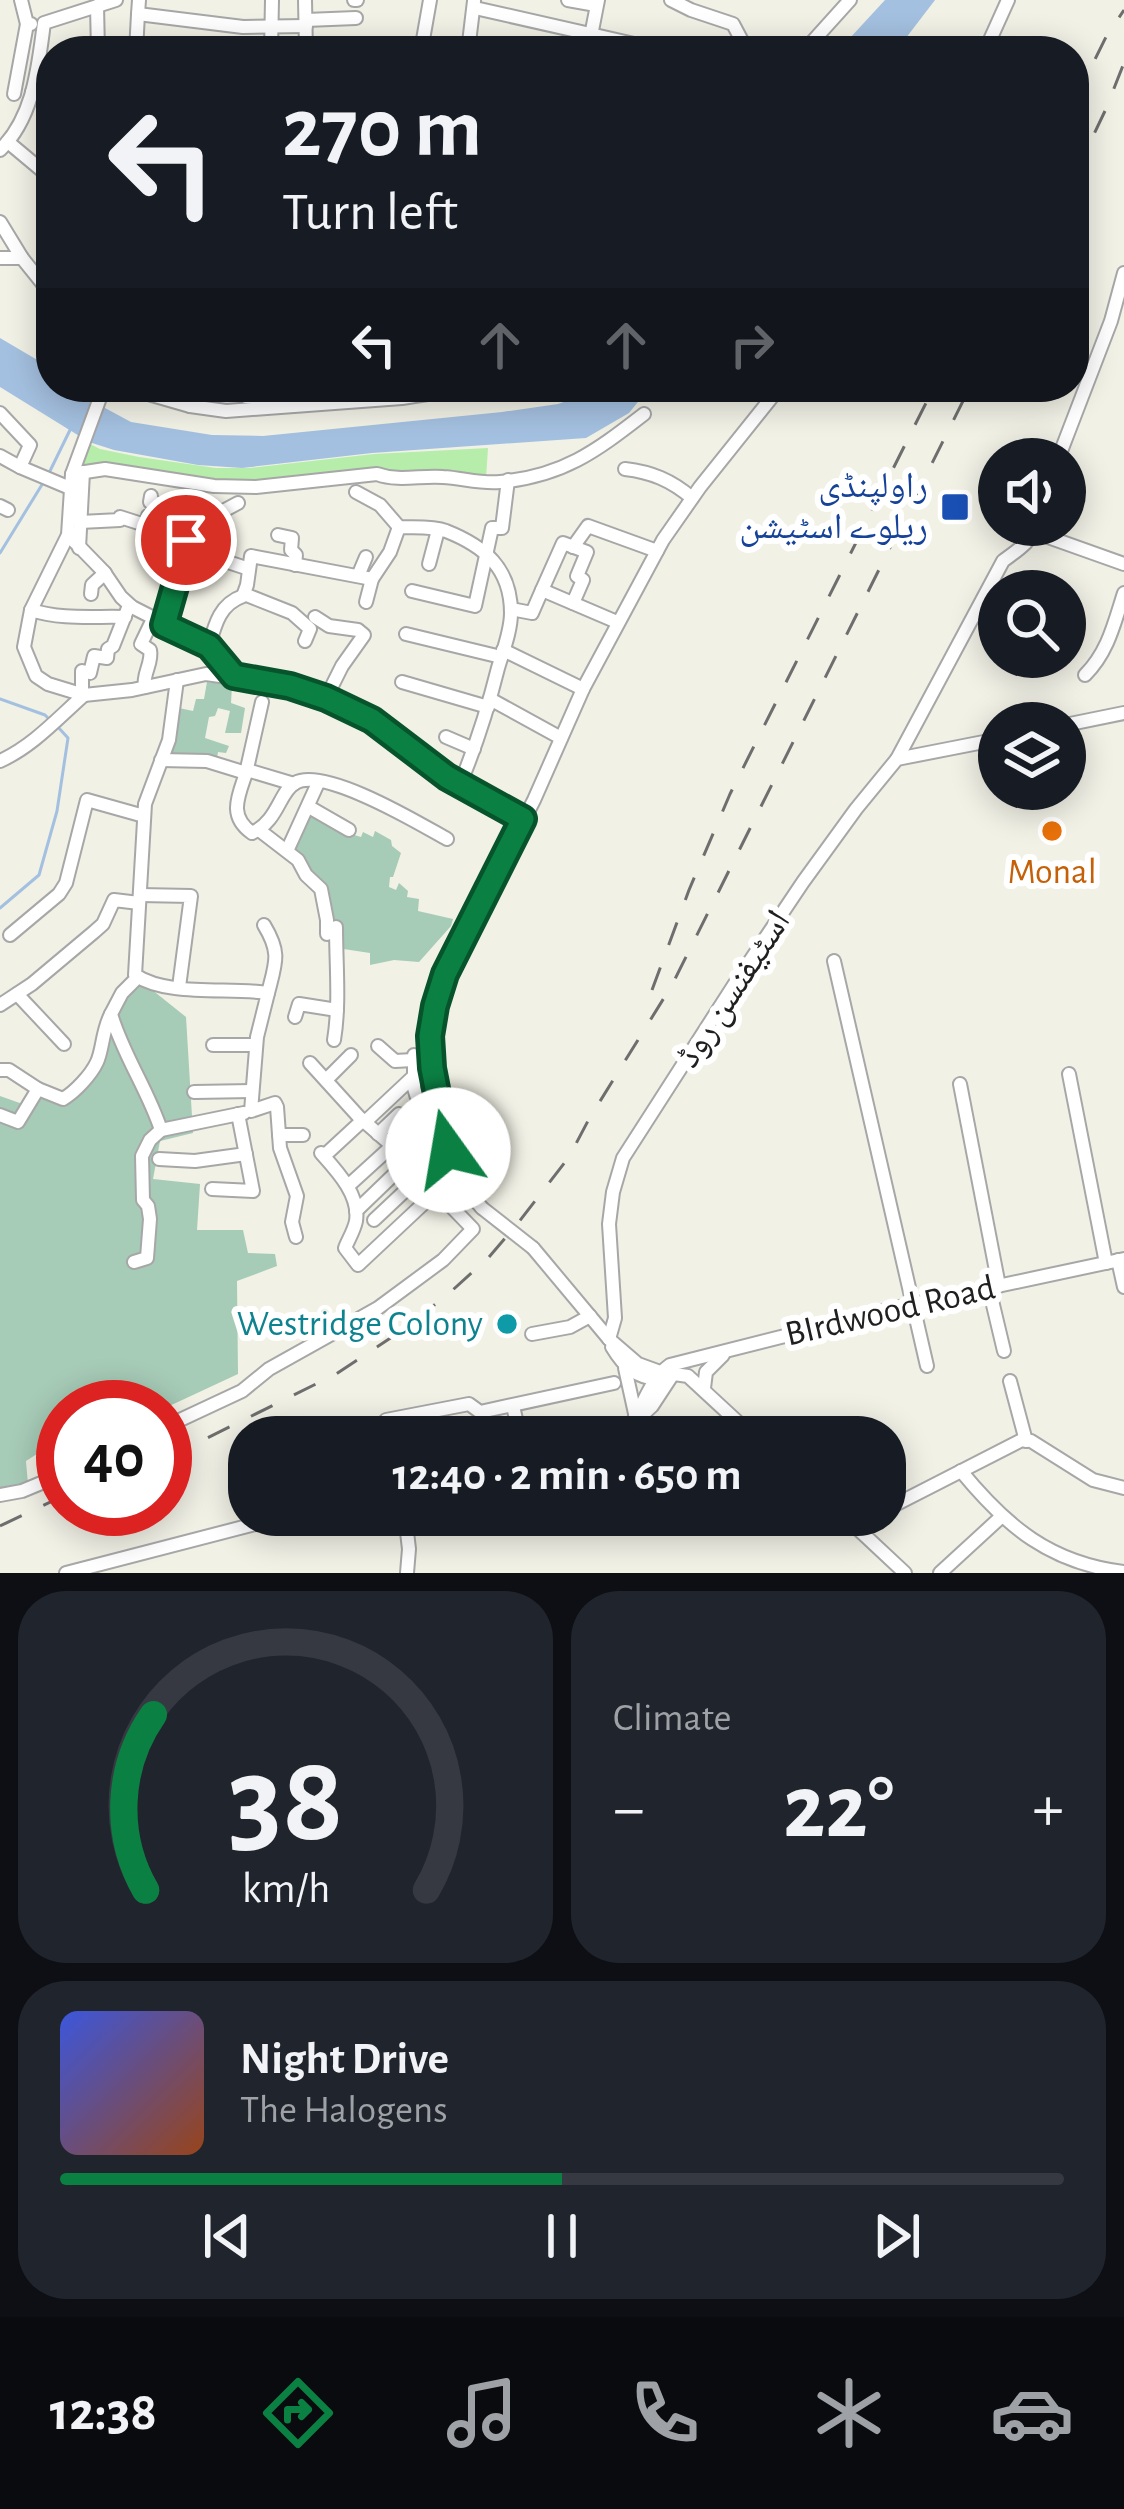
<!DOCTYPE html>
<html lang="en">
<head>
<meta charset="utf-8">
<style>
	body { margin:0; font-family:"Alegreya Sans","Noto Naskh Arabic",sans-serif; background:#20242c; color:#f1f3f6; height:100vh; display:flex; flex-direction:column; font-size:45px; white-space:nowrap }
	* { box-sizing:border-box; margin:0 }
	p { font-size:39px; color:#9ea1a6 }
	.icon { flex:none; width:66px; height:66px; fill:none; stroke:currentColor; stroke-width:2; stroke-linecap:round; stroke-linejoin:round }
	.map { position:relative; height:1573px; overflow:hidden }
	.details { display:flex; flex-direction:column; gap:18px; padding:18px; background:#0d0f14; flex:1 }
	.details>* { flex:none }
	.guide { position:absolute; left:36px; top:36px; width:1053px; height:366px; border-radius:48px; box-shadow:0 6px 30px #0003; background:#171b24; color:#f1f3f6; overflow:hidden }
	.controls { position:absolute; left:978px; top:438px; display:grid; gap:24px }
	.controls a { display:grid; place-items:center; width:108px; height:108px; border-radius:50%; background:#171b24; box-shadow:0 6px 30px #0003; font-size:60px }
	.speed { position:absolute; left:36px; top:1380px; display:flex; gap:24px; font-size:60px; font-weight:700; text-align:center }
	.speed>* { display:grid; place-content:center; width:156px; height:156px; border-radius:50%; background:#171b24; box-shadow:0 6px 30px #0003; line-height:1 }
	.speed .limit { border:18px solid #d22; background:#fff; color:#111 }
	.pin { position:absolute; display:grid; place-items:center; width:102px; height:102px; color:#fff; margin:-51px; border:6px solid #fff; border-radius:50%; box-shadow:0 3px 12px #0007 }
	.me { position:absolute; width:132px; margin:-66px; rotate:347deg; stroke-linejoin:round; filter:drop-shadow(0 0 9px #0008) }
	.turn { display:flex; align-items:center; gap:42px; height:252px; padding:0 48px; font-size:54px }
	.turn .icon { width:156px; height:156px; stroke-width:2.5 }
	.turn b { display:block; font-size:84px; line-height:102px }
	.lanes { display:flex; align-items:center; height:114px; padding:0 48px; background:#0003; justify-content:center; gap:60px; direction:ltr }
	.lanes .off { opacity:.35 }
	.big { font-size:90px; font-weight:700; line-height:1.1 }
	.details .card { flex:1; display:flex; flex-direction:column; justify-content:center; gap:18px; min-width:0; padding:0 42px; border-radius:48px; background:#20242c }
	.details .dial { align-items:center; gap:0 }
	.dial svg { height:312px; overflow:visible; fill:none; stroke:#363941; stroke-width:7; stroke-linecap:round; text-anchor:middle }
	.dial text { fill:#f1f3f6; stroke:none }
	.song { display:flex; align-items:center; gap:36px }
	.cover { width:144px; height:144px; border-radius:18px; background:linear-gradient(135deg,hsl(230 70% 55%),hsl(20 70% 35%)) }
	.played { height:12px; border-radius:6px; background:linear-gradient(90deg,#0b8043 50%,#363941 50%) }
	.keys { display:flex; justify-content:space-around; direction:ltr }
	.heat { display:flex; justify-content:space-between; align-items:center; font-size:66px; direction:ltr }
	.details .tiles { flex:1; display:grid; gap:18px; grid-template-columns:1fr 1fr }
	.card:last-child { grid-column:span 2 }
	.trip { position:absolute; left:228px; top:1416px; width:678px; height:120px; border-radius:48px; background:#171b24; box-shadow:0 6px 30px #0003; font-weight:700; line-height:120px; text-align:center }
	.tab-bar { display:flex; height:192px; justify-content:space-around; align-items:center; background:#090b0e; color:#9ea1a6 }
	.tab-bar .icon { width:84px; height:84px }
	.tab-bar .on { color:#0b8043 }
	.tab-bar b { font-size:54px; color:#f1f3f6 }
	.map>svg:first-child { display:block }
	.grass { fill:#b6edaa }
	.cemetery { fill:#a6cbb7 }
	.water { fill:#a4c0e0 }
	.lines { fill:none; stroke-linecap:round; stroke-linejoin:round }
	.stream { stroke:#a4c0e0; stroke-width:3 }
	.minor-casing { stroke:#a7a7a7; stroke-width:16 }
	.minor { stroke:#fff; stroke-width:12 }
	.rail { stroke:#6e6e6e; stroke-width:3; stroke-dasharray:24 24; stroke-linecap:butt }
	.minor-bridge-casing { stroke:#a7a7a7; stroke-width:16; stroke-linecap:butt }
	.minor-bridge { stroke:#fff; stroke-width:12 }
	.route-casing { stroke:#07532c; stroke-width:30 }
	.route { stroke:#0b8043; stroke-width:21 }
	.transit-dot { fill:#1a4fb4; stroke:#fff; stroke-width:4.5 }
	.food-dot { fill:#e8710a; stroke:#fff; stroke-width:4.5 }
	.culture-dot { fill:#0f9aa8; stroke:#fff; stroke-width:4.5 }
	.labels { text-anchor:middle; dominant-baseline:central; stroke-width:12; stroke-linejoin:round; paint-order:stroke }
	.transit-label { font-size:36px; fill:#164399; stroke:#fff; text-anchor:end }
	.food-label { font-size:36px; fill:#c56008; stroke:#fff }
	.street-label { font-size:36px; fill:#202020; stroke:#fff }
	.culture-label { font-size:36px; fill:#0d838f; stroke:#fff; text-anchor:end }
</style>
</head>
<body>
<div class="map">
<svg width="1124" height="1573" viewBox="0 0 1124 1573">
	<rect width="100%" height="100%" fill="#f1f1e6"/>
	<path class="grass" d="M88 443 100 449 139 457 216 468H250L374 454 488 448 486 478 446 471 249 484 79 467Z"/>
	<g class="cemetery">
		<path d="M207 682 232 685 231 703 245 708 241 733H225L230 711 218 708 215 716 209 717 205 738 229 746 226 753 218 752 216 764 168 757 179 708 193 711 196 699H204Z"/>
		<path d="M311 812 351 834 361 837 363 832 373 837 375 831 391 840 392 846 401 853 393 877H390L389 887 396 890 399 883 408 891 407 897 419 899 418 911 453 919 451 926 419 962 394 960 370 965V953L337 948 339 920 333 919C331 897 324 887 307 874L306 861 290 850Z"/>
		<path d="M141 981 186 1017 193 1133 160 1141 153 1179 200 1184 197 1230H243L248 1253 275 1254 277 1266 237 1281 238 1374 165 1408 96 1407 90 1397 74 1407H63V1414L50 1423 48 1447 26 1461 28 1484 0 1488V1096L31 1107 43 1092 64 1095 95 1057 100 1024Z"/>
	</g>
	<g class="water">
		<path d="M885 0H935L896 51H838Z"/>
		<path d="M0 338 51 368V387H81L105 408 131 422 212 435 263 436 502 412 558 404 606 387H650L629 413 586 438 372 453 242 468 198 465 114 450 89 442 0 387Z"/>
	</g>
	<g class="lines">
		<g class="stream">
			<path d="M48 475 70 430"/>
			<path d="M0 553 43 483"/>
			<path d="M0 699 45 715 50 720"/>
			<path d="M0 908 39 875 57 811 68 738 57 726"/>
		</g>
		<defs>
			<g id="minor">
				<path d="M21 0 27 24H31"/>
				<path d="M139 0 138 14 243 27 306 26"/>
				<path d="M305 0 306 51"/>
				<path d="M354 0H357"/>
				<path d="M568 0 596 5"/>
				<path d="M671 0 691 10 733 24 742 41"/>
				<path d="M97 6 98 51"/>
				<path d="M475 8 665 51"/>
				<path d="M306 20 356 18"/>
				<path d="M306 49 324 51"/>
				<path d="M136 51 138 14"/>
				<path d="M271 51 272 0"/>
				<path d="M421 51 430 0"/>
				<path d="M468 51 474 1"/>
				<path d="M588 51 598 0"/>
				<path d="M804 51 850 0"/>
				<path d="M985 51 1008 0"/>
				<path d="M32 92 51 95"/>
				<path d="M14 94 27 24"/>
				<path d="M8 142 51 178"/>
				<path d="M0 150C34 117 38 67 44 23L116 0"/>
				<path d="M0 222 22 258 51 294"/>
				<path d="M0 258H22"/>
				<path d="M104 387 72 474 68 535 31 610 24 647 36 676 48 684 84 695 132 690 206 674 290 686 326 698 372 720 447 777 523 819"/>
				<path d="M124 387 190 406 226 411 402 398 453 390H513L530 387"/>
				<path d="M246 397 276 399"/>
				<path d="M190 406 208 387"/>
				<path d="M0 413 30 445 20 467 70 488"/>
				<path d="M0 456 20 467"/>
				<path d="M1058 459 1111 321 1124 273"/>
				<path d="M625 469C651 472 671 480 692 498"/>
				<path d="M72 474 105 469 214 486 256 487 377 474C399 482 421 475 443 477 462 478 481 484 500 482 563 476 595 452 644 414"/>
				<path d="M356 492 380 505 399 527C413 528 432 526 446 531 484 546 511 568 511 613 511 631 503 651 498 668 488 708 476 746 460 784"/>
				<path d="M197 500 212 517"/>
				<path d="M0 506 8 510"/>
				<path d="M175 517 186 540"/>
				<path d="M80 522 120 520V517L148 526 153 537 181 547"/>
				<path d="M148 526V516L152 515 156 503 150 502 151 496"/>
				<path d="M1034 532 1124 564"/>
				<path d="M68 535 104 572 121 597 132 607 209 646 234 677"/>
				<path d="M278 535 292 538 291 550 296 555 295 565"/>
				<path d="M573 547 588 526 657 551"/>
				<path d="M79 548 83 472"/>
				<path d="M231 563 249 569"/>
				<path d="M429 564 438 530"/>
				<path d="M178 576 200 580"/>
				<path d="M358 576 366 557"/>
				<path d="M542 590 563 543 587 552 577 576 583 580 573 603"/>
				<path d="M412 591 475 606 492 528H502L508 480"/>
				<path d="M91 594 92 585 105 573"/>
				<path d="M244 594 292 613 310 629 305 641"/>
				<path d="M366 602 372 579"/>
				<path d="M511 609 532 613 542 590 617 622"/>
				<path d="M31 610C62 620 94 616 125 617"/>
				<path d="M315 617 329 626 358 630 364 635 342 666 326 698"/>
				<path d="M164 625 178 576 181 547 210 518 238 503"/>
				<path d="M406 634 501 657"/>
				<path d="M209 646C215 624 220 604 243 596L247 585 251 556 372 579 390 552 399 527"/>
				<path d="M503 650 583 689"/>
				<path d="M1085 675C1108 652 1114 624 1124 593"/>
				<path d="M177 680 169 740 145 804 135 975C168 997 228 987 268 993L257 1037 251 1111 275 1103 277 1107 280 1148 297 1196 292 1222 296 1237"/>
				<path d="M402 682 488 707"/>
				<path d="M145 687C142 674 153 663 150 650L141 644 153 619"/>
				<path d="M82 694V671L90 673 94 656 107 658 108 649 113 646 128 608 132 607"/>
				<path d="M490 699 561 738"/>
				<path d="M1065 725 1124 713"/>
				<path d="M446 737 474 749"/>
				<path d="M897 759 1003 561C1016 551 1032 542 1036 525"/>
				<path d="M161 760 207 761 246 773C238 797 228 816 252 833 279 820 279 792 295 783 324 766 420 824 447 839"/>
				<path d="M0 761C33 746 57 719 84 695"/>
				<path d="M247 770 294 784"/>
				<path d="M246 773 262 702"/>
				<path d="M309 807 349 830"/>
				<path d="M259 830 298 860 306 875 321 889 327 920V934"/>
				<path d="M287 851 318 783"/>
				<path d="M140 895 191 896 179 987"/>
				<path d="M264 925C281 953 276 962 268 993"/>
				<path d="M10 935 59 894 66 883 87 800 144 816"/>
				<path d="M834 961 927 1366"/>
				<path d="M17 994 64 1044"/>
				<path d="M0 1005 32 984 94 932 103 924 114 900 139 903"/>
				<path d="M295 1017 299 1004 337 1010"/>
				<path d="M334 1040C340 1004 336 964 336 927"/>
				<path d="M213 1045H256"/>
				<path d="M378 1046 395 1061 413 1060"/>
				<path d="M414 1055V1088L429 1137 428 1177"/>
				<path d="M0 1070H9L38 1089"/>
				<path d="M1069 1074 1106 1263"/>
				<path d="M326 1080 351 1055"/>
				<path d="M960 1084 999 1286"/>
				<path d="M194 1092 252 1091"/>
				<path d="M0 1115 18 1122 38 1089 63 1099C75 1092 91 1075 97 1062 103 1049 102 1031 111 1014"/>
				<path d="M365 1122 413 1077"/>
				<path d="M161 1130 244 1113"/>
				<path d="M378 1134 399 1114"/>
				<path d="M279 1135H303"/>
				<path d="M396 1149 425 1125"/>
				<path d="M321 1153C337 1171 360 1195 356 1221 354 1231 348 1240 345 1248L358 1265 438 1190"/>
				<path d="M324 1156 363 1120"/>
				<path d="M159 1159 195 1161 246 1154"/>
				<path d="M348 1186 392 1146"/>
				<path d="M212 1189 253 1191 238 1114"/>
				<path d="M482 1208 459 1181 448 1150 436 1101 430 1036 435 1006 445 974 534 800 583 689 663 540 700 487 780 387"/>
				<path d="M356 1211 409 1160"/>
				<path d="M374 1220 424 1173"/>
				<path d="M533 1248 609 1339 638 1364 660 1372 688 1376 754 1437"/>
				<path d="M1118 1260 1124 1287"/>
				<path d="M134 1262 147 1258 150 1219 148 1206 143 1200 142 1156 150 1140 161 1130C148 1090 123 1055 111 1014L122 993 138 977"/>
				<path d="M989 1288 1004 1351"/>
				<path d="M532 1334 570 1327 590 1316"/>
				<path d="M609 1339 615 1318 609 1224 613 1192 623 1158 734 985 803 882 856 809 897 759 999 739"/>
				<path d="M612 1347C624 1367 636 1378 661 1380"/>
				<path d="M625 1368 636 1418"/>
				<path d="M1010 1381 1026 1441"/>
				<path d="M704 1388 706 1372 723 1355"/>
				<path d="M513 1406 520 1437"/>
				<path d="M638 1419 652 1406 673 1374"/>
				<path d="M386 1420 469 1404 480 1412 614 1383"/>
				<path d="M165 1427 242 1391 269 1369 378 1308 443 1260 473 1229 444 1199 428 1177 359 1117 310 1063"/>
				<path d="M622 1437C642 1415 646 1382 670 1365L904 1306 1124 1259"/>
				<path d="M961 1471C1007 1527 1050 1563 1124 1572"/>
				<path d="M0 1495 22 1491 63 1474"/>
				<path d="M885 1510 1022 1440 1031 1441 1093 1480 1124 1488"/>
				<path d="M405 1515 409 1549 407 1573"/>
				<path d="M843 1515 905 1573"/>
				<path d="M855 1525 875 1515"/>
				<path d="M66 1573 290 1515"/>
				<path d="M940 1573 1001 1517"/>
			</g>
		</defs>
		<use href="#minor" class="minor-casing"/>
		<use href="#minor" class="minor"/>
		<g class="rail">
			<path d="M1074 102 1106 37 1124 10"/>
			<path d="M1074 176 1105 111 1124 63"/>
			<path d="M652 990 689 890 730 794 934 387"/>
			<path d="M165 1459 336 1374 395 1335 445 1297 489 1257 518 1223 569 1157 589 1119 672 985 970 387"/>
			<path d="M0 1526 63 1496"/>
		</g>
		<defs>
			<path id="minor-bridge" d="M482 1208 533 1248"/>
		</defs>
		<use href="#minor-bridge" class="minor-bridge-casing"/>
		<use href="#minor-bridge" class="minor-bridge"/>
	</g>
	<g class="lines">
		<defs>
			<path id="route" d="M186 540 181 547 178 576 164 625 209 646 234 676 290 686 326 698 372 720 447 777 523 819 445 974 435 1006 430 1036 432 1068 448 1150"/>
		</defs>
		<use href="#route" class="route-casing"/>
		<use href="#route" class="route"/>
	</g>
	<rect class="transit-dot" x="940" y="492" width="30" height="30" rx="6"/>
	<circle class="food-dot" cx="1052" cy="831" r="12"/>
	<circle class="culture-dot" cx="507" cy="1324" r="12"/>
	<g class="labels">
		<g class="transit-label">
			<text x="928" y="486">راولپنڈی<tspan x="928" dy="41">ریلوے اسٹیشن</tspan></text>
		</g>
		<g class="food-label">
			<text x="1052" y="872">Monal</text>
		</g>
		<g class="street-label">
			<text transform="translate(733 989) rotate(-57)">اسٹیفنسن روڈ</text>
			<text transform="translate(890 1311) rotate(-13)">BIrdwood Road</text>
		</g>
		<g class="culture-label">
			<text x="483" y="1324">Westridge Colony</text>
		</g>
	</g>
</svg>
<div class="controls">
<a><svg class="icon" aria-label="sound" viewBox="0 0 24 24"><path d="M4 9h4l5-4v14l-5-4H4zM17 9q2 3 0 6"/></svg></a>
<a><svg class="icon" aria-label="search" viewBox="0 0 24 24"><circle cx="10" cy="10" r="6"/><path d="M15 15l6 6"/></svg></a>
<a><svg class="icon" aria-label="layers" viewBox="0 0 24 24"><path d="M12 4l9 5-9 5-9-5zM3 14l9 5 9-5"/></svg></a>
</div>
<div class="speed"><div class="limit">40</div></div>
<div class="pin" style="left:186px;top:540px;background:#d93025"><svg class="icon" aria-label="arrive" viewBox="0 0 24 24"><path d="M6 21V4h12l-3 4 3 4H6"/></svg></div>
<svg class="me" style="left:448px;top:1150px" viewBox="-20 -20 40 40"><circle r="19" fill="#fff"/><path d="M0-13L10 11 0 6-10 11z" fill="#0b8043"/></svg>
<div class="trip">12:40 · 2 min · 650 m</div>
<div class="guide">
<div class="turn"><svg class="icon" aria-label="left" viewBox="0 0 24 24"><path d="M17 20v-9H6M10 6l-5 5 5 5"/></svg><div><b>270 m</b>Turn left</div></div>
<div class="lanes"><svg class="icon" aria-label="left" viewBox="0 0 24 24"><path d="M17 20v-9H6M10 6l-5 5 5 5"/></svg><svg class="icon off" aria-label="ahead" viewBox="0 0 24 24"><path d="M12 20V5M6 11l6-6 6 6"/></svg><svg class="icon off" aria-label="ahead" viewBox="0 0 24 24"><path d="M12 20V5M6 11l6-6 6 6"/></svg><svg class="icon off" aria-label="right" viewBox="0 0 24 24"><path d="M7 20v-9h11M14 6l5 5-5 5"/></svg></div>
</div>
</div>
<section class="details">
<div class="tiles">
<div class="card dial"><svg viewBox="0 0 100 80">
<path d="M14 69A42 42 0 1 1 86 69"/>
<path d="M14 69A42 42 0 0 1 16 24" stroke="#0b8043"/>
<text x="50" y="56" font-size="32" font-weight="700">38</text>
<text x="50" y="72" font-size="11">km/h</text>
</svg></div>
<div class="card"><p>Climate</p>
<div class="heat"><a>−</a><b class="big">22°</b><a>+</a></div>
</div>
<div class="card">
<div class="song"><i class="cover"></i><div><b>Night Drive</b><p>The Halogens</p></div></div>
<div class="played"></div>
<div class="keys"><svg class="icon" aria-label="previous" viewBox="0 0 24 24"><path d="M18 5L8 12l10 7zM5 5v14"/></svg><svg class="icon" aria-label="pause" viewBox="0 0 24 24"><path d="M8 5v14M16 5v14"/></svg><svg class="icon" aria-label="next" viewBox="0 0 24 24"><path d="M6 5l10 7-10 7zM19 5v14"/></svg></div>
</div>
</div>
</section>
<nav class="tab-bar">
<b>12:38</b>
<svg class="icon on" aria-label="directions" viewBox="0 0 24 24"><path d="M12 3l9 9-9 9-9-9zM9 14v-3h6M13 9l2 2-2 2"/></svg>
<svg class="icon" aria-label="music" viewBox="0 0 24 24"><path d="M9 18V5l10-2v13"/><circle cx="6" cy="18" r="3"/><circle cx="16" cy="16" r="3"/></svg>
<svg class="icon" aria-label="phone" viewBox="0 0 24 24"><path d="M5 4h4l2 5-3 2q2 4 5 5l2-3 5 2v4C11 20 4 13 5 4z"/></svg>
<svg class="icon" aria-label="climate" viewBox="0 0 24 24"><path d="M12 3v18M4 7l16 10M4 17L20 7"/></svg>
<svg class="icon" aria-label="car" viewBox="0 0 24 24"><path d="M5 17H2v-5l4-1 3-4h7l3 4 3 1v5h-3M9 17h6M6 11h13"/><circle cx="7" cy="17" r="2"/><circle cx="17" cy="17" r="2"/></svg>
</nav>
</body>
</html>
